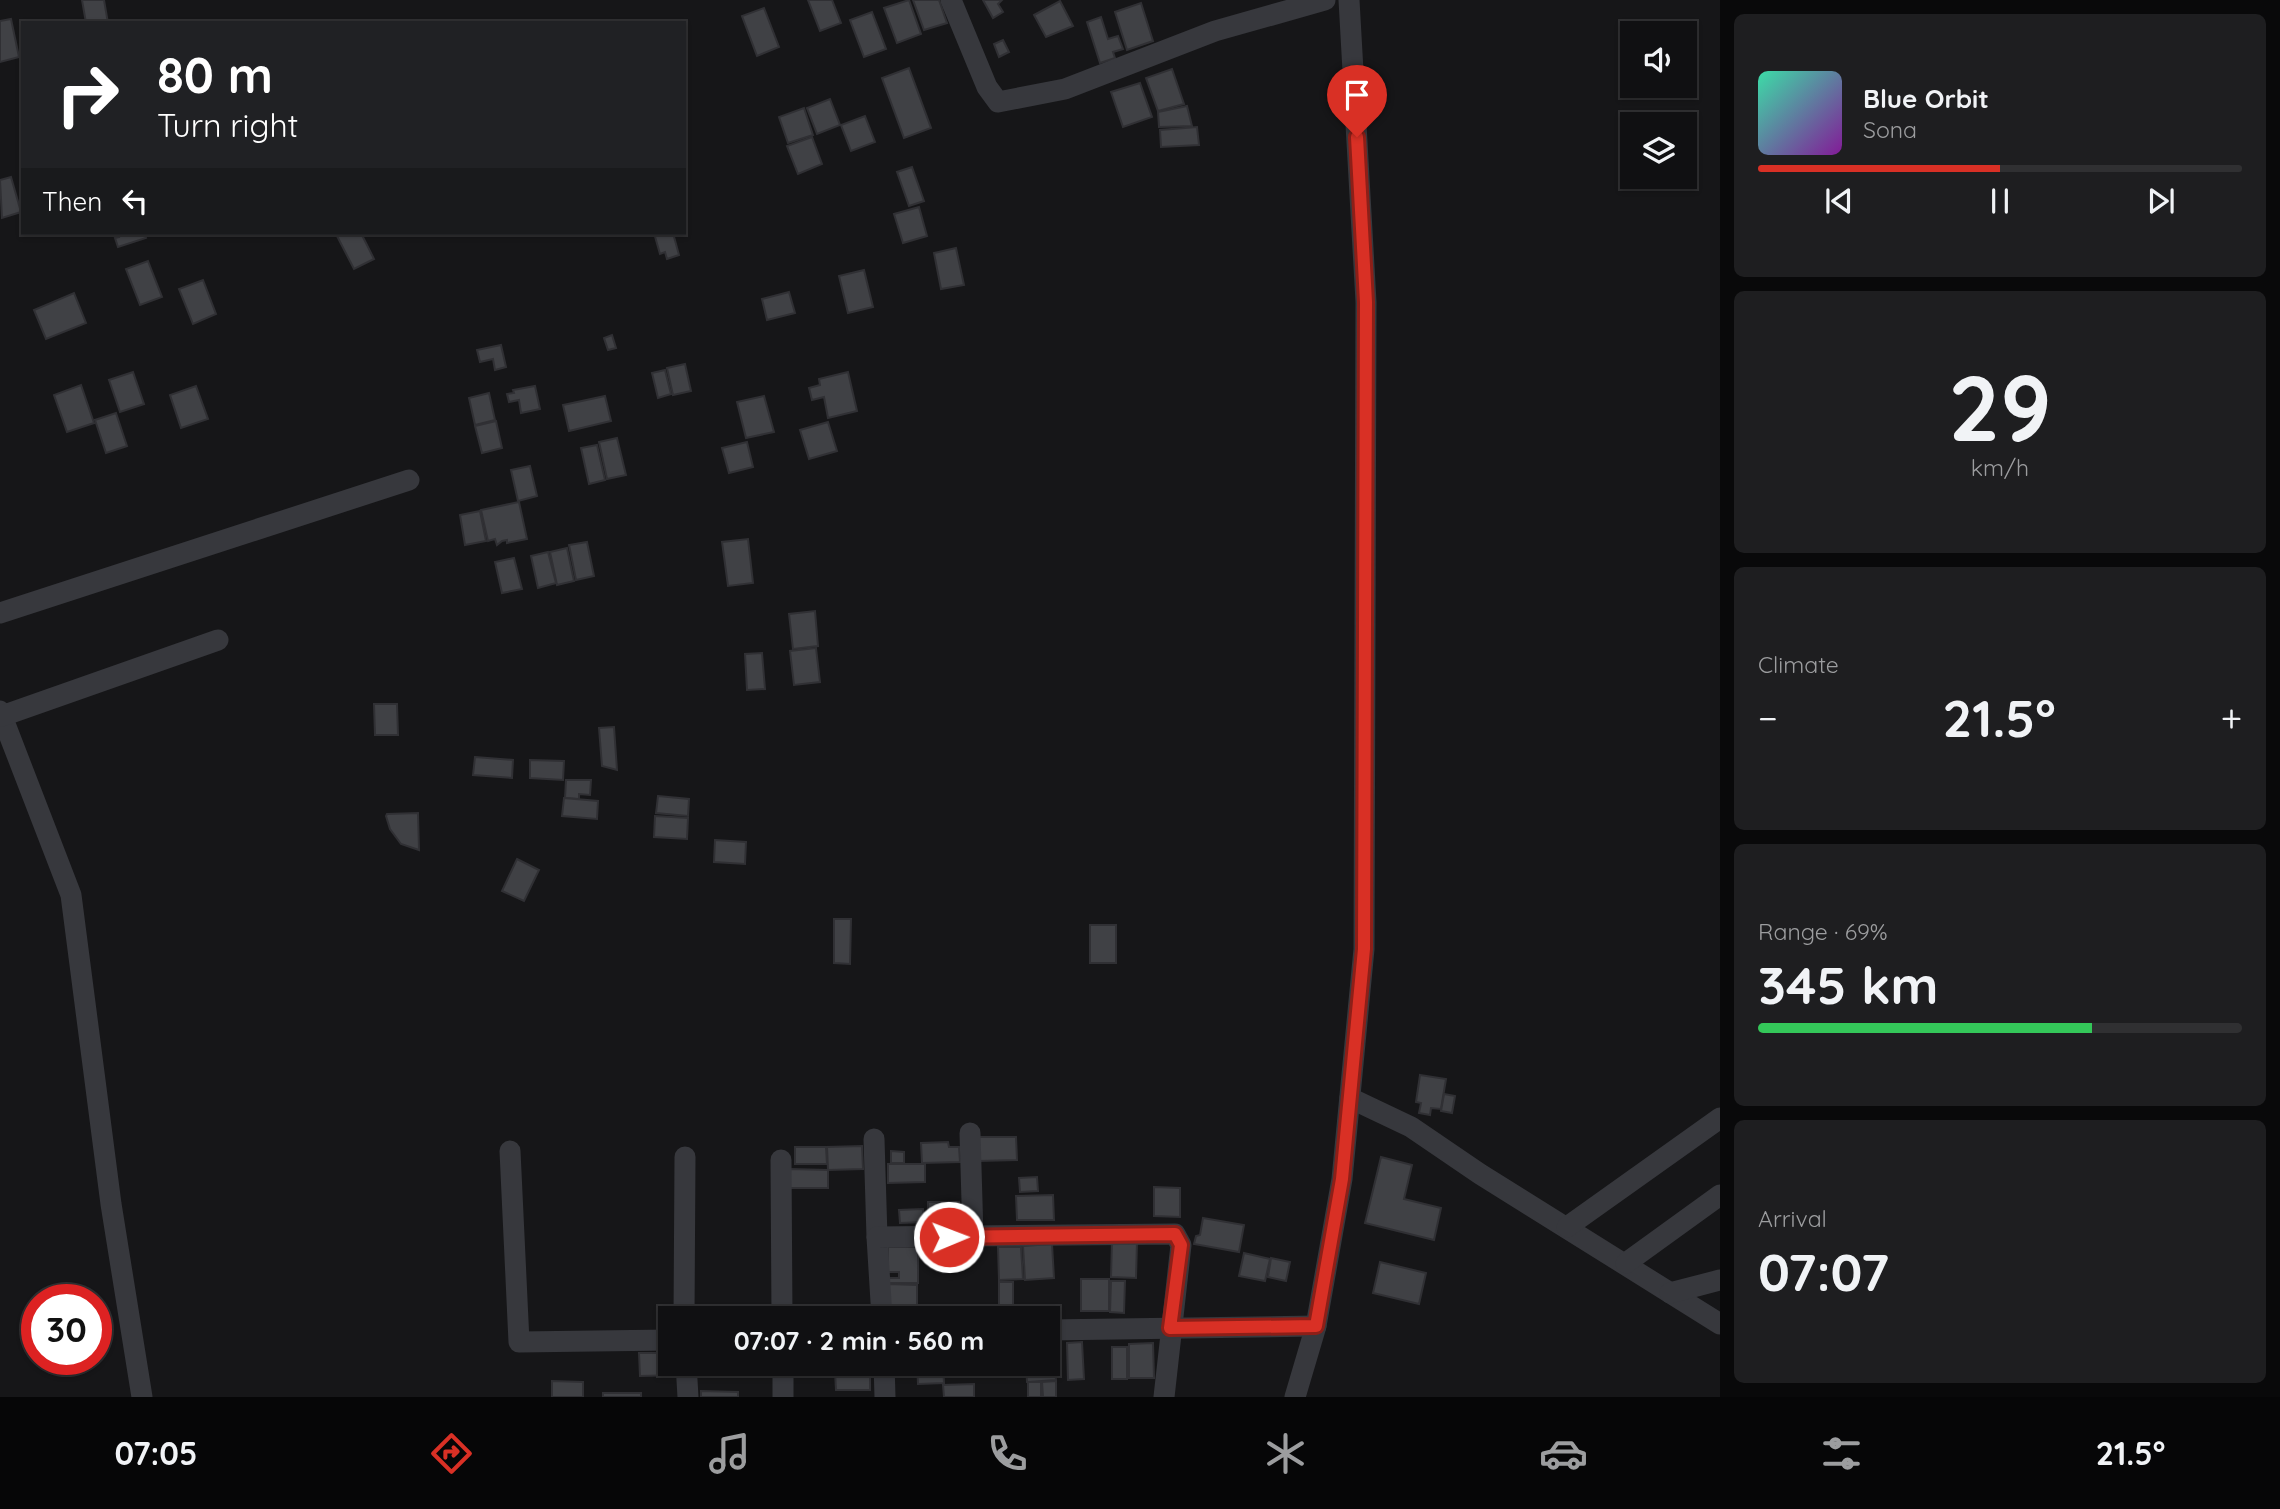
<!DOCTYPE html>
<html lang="en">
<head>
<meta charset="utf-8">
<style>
	body { margin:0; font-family:Quicksand,sans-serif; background:#1e1e20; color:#f1f3f6; height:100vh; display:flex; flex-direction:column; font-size:26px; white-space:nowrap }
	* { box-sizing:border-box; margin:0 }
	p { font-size:23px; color:#9c9d9f }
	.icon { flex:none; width:38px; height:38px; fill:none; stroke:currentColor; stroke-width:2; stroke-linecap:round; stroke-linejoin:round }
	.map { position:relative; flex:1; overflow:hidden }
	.sheet { display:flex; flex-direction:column; gap:14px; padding:14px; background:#09090a; width:560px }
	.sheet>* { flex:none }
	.banner { position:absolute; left:21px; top:21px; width:665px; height:214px; border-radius:0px; box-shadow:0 2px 5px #0004,0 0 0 2px #303032; background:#202124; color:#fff; overflow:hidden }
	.buttons { position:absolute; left:1620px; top:21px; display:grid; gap:14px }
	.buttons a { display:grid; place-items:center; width:77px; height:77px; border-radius:0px; background:#101012; box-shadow:0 2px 5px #0004,0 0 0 2px #303032; font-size:35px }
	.speed { position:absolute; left:21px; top:1284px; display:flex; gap:14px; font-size:35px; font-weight:700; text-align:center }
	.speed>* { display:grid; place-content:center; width:91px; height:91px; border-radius:50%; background:#101012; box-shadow:0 2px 5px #0004,0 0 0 2px #303032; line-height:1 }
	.speed .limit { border:10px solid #d22; background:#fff; color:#111 }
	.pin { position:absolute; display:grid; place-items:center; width:60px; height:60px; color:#fff; margin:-72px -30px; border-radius:50% 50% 50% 0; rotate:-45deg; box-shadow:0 0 7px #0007 }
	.pin .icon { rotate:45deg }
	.me { position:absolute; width:77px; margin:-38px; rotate:89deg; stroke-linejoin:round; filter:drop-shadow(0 0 5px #0008) }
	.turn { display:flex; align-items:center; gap:24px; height:147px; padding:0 21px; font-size:32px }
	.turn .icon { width:91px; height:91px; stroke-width:2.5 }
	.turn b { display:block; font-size:49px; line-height:60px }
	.then { display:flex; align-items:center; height:66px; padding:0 21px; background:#0003; gap:14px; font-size:26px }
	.big { font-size:52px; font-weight:800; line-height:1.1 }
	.sheet .widget { flex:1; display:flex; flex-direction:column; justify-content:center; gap:10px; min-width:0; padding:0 24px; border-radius:10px; background:#1e1e20 }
	.sheet .dial { align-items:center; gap:0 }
	.dial b { font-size:91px; line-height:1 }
	.song { display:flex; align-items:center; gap:21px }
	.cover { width:84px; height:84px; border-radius:10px; background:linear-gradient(135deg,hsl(160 70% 55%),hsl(290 70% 35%)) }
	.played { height:7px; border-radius:4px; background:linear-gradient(90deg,#d93025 50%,#303032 50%) }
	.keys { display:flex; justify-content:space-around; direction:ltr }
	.heat { display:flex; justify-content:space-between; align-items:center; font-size:38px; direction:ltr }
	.charge { height:10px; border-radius:5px; background:linear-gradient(90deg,#34c759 69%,#303032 0) }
	.trip { position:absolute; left:658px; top:1306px; width:402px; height:70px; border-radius:0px; background:#101012; box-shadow:0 2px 5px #0004,0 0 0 2px #303032; font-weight:800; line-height:70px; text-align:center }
	.dock { display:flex; height:112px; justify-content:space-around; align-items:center; background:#060607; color:#9c9d9f }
	.dock .icon { width:49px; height:49px }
	.dock .selected { color:#d93025 }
	.dock b { font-size:32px; color:#f1f3f6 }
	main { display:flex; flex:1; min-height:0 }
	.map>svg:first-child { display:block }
	.building { fill:#404145; stroke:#303034; stroke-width:2 }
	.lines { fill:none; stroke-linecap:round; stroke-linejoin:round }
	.minor { stroke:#37383d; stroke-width:21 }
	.route-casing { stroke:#8d1f18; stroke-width:18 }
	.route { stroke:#d93025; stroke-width:12 }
</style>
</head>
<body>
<main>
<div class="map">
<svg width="1720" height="1397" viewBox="0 0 1720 1397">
	<rect width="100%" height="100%" fill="#161618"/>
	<g class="building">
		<path d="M82 0H104L108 23H86Z"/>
		<path d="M808 0H832L841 23 820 31Z"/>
		<path d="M909 0 921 34 897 43 884 8Z"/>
		<path d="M913 0H939L947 23 924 30Z"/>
		<path d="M983 0H1002L998 4 1003 12 993 18Z"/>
		<path d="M1060 1 1073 26 1046 37 1034 15Z"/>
		<path d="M1141 3 1153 41 1127 50 1115 12Z"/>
		<path d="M764 8 779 47 757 56 742 16Z"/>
		<path d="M872 12 886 49 864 57 850 20Z"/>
		<path d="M1101 17 1108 39 1118 36 1123 49 1113 52 1115 58 1100 63 1087 22Z"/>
		<path d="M11 19 19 57 0 62V21Z"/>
		<path d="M1003 40 1009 52 999 57 994 44Z"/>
		<path d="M909 68 931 128 904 138 882 78Z"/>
		<path d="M1172 69 1184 104 1158 111 1146 78Z"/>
		<path d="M1140 83 1152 117 1123 127 1111 92Z"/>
		<path d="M830 99 840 125 817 134 807 108Z"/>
		<path d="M1187 106 1192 126 1159 127 1158 112Z"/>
		<path d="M804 108 813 135 788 143 779 117Z"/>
		<path d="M865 116 875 142 851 151 841 125Z"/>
		<path d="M1197 127 1199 145 1161 147 1160 130Z"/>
		<path d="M812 137 822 164 798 174 787 146Z"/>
		<path d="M912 167 924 201 909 206 897 172Z"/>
		<path d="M11 177 21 212 2 218 0 180Z"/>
		<path d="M919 207 927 236 903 243 894 214Z"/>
		<path d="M118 233H144L146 238 118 247 115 238 119 237Z"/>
		<path d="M344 233H361L374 259 354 269 337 236Z"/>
		<path d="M654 233H673L679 255 667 259 665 252 660 254Z"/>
		<path d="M956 248 964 285 941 289 934 253Z"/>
		<path d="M148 261 162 297 140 305 126 269Z"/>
		<path d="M864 270 873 307 848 313 839 276Z"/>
		<path d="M203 280 216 314 193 324 179 289Z"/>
		<path d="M789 292 795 313 767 320 762 299Z"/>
		<path d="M74 293 86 323 46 339 34 310Z"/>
		<path d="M612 335 616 348 608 350 604 338Z"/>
		<path d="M501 345 506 367 495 370 493 359 480 362 477 350Z"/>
		<path d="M685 364 691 391 673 395 667 368Z"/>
		<path d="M665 370 671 394 658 398 652 373Z"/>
		<path d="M133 372 144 404 120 412 109 380Z"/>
		<path d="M848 372 857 411 828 418 824 397 812 400 809 388 820 385 819 379Z"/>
		<path d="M81 385 94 423 67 432 54 395Z"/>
		<path d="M196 386 208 419 181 428 170 395Z"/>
		<path d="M535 386 540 409 521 413 519 400 509 402 507 394 514 393 513 390Z"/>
		<path d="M489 393 495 420 475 425 469 398Z"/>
		<path d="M605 396 611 421 569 431 563 405Z"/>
		<path d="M764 396 774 432 746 438 737 402Z"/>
		<path d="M116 413 127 446 106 453 95 420Z"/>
		<path d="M496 421 502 448 482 453 475 426Z"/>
		<path d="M828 422 837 451 809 459 800 430Z"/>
		<path d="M617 438 626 475 607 479 599 442Z"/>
		<path d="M747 442 753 467 729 473 722 448Z"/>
		<path d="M597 445 605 480 589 484 581 448Z"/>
		<path d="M530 466 537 496 518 501 511 470Z"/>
		<path d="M519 502 527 539 507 543V540L502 541 497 545 495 539 488 541 481 510Z"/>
		<path d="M480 511 486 541 465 545 460 515Z"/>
		<path d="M748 539 753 583 728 586 722 542Z"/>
		<path d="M587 542 594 576 576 580 569 545Z"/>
		<path d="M567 548 574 581 557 585 550 552Z"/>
		<path d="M548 552 556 583 538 588 531 556Z"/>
		<path d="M514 558 522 589 502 593 495 562Z"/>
		<path d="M815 611 818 646 793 649 789 614Z"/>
		<path d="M816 648 820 682 794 685 790 651Z"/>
		<path d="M762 653 765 689 747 690 745 654Z"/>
		<path d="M374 704H397L398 735H375Z"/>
		<path d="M614 727 617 770 602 766 599 728Z"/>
		<path d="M475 757 513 760 512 778 473 775Z"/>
		<path d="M530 760 564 761 563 780 530 778Z"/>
		<path d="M566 780H591L590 795 579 794V799L565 798Z"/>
		<path d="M658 796 689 799 688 816 656 813Z"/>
		<path d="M564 798 598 801 597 819 562 816Z"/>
		<path d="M418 813 419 850 401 844 390 829 386 816 387 814Z"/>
		<path d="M655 816 688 818 687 839 654 837Z"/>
		<path d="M715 840 746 842 745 864 714 862Z"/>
		<path d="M517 859 539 870 524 901 502 891Z"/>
		<path d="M834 919H851L850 964 834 963Z"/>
		<rect x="1090" y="925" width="26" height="38"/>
		<path d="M1420 1075 1446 1079 1441 1109 1431 1108 1430 1115 1419 1113 1421 1103 1416 1102Z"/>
		<path d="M1444 1094 1455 1096 1452 1113 1441 1111Z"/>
		<path d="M977 1137H1016L1017 1160 978 1161Z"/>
		<path d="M948 1142 949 1147H959L960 1162 922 1163 921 1143Z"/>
		<path d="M862 1146 863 1169 828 1170 827 1147Z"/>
		<path d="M795 1147H826L827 1164H795Z"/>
		<path d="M891 1151 904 1152V1163H891Z"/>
		<path d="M1381 1157 1412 1165 1404 1199 1441 1208 1434 1240 1365 1223Z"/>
		<path d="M888 1164H925V1182L888 1183Z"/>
		<path d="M790 1169 828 1170V1188H790Z"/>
		<path d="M1037 1177 1038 1191 1020 1192 1019 1178Z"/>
		<path d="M1154 1187 1180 1188V1217L1154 1216Z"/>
		<path d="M1053 1195 1054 1220H1017L1016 1196Z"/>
		<path d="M928 1202H959V1216H940V1222H928Z"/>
		<path d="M923 1209 924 1222 900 1223 899 1210Z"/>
		<path d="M1203 1218 1244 1225 1239 1252 1194 1244 1196 1236 1200 1235Z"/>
		<path d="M1112 1241 1137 1242 1136 1278 1111 1277Z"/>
		<path d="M1052 1244 1054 1278 1025 1280 1023 1246Z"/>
		<path d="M888 1247H918V1283H889V1278H899V1272H888Z"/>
		<path d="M998 1247H1021L1023 1279 999 1280Z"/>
		<path d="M1244 1253 1270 1259 1265 1281 1239 1276Z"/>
		<path d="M1271 1258 1290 1262 1286 1281 1268 1277Z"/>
		<path d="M1380 1262 1426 1273 1419 1304 1373 1293Z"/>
		<rect x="1081" y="1279" width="28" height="32"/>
		<path d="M1111 1281H1125L1124 1313 1110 1312Z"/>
		<path d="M999 1282H1013V1317L999 1316Z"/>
		<path d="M888 1284 917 1285V1318H893V1308H888Z"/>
		<path d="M1053 1341 1056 1380 1027 1382 1026 1363H1048V1342Z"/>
		<path d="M1082 1342 1084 1379 1068 1380 1067 1343Z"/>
		<path d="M1153 1343 1154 1378H1129V1344Z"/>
		<rect x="1112" y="1347" width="15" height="32"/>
		<path d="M639 1353H669L670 1363H681V1375L640 1376Z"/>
		<path d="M794 1363H804V1376H795Z"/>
		<path d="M917 1363H943L944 1383 918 1384Z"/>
		<path d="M870 1371V1390H836L835 1372Z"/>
		<path d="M552 1381 583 1382V1397H552Z"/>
		<path d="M1056 1381V1397H1043L1042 1382Z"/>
		<rect x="1028" y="1382" width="13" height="15"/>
		<path d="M974 1384V1397H944L943 1385Z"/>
		<path d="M701 1391 738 1392V1397H701Z"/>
		<rect x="603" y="1393" width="38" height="4"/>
	</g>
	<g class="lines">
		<g class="minor">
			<path d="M951 0 987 87 998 102 1065 89 1215 31 1325 0"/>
			<path d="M0 613 409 480"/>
			<path d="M0 711 71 895 111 1204 142 1397"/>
			<path d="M2 716 218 640"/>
			<path d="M1350 1098 1411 1127 1480 1174 1720 1324"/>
			<path d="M970 1133 973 1236"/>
			<path d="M874 1139 877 1237"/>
			<path d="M510 1151 519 1342 670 1340"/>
			<path d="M781 1160 782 1318"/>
			<path d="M1567 1227 1720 1118"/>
			<path d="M1626 1263 1720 1195"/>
			<path d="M1670 1293 1720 1280"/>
			<path d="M684 1318 685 1157"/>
			<path d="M882 1318 877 1237 1175 1234 1181 1245 1164 1397"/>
			<path d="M1048 1330 1316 1326"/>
			<path d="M686 1363 688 1397"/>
			<path d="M783 1363V1397"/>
			<path d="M884 1363 885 1397"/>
			<path d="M1295 1397 1316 1326 1342 1179 1364 949 1366 302 1349 0"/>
		</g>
	</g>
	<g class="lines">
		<defs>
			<path id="route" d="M949 1237 1175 1234 1181 1245 1170 1328 1316 1326 1342 1179 1364 949 1366 302 1357 137"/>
		</defs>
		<use href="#route" class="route-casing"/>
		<use href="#route" class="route"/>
	</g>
</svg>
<div class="buttons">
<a><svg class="icon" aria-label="sound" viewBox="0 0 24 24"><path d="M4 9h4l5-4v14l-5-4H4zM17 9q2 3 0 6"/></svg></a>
<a><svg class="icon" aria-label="layers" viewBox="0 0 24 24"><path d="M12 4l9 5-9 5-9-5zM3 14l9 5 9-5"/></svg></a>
</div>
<div class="speed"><div class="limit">30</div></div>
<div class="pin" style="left:1357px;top:137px;background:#d93025"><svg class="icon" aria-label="arrive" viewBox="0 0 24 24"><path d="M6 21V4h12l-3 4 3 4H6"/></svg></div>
<svg class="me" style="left:949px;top:1237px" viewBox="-20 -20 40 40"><circle r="17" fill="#d93025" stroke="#fff" stroke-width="3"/><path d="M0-11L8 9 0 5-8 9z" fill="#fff"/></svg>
<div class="trip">07:07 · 2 min · 560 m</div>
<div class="banner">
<div class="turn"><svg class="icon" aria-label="right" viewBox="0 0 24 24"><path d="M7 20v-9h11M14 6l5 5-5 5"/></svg><div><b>80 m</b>Turn right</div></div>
<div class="then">Then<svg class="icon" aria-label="left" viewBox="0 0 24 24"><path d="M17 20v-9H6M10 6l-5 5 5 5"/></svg></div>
</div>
</div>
<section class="sheet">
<div class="widget">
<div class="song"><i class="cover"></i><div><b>Blue Orbit</b><p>Sona</p></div></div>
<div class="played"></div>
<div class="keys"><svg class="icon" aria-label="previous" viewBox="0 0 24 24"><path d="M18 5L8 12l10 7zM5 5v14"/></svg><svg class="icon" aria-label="pause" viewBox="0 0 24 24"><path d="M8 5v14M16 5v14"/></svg><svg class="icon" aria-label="next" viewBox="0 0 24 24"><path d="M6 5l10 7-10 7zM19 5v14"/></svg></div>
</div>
<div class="widget dial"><b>29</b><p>km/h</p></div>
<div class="widget"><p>Climate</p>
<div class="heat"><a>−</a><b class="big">21.5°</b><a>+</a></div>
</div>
<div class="widget"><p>Range · 69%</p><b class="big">345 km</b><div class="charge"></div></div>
<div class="widget"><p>Arrival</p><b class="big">07:07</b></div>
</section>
</main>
<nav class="dock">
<b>07:05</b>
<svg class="icon selected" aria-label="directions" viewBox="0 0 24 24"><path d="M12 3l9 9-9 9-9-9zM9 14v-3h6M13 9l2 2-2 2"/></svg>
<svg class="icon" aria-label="music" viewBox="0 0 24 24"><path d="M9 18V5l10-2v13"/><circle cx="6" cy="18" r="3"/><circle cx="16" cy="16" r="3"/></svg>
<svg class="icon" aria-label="phone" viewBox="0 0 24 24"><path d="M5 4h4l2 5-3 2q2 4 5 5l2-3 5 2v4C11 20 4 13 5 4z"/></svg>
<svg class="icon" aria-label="climate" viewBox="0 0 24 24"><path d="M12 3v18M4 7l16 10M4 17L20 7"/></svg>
<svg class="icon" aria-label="car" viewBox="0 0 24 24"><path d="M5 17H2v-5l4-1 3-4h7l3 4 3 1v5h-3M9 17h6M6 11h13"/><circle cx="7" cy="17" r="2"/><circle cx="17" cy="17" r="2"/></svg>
<svg class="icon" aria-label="filters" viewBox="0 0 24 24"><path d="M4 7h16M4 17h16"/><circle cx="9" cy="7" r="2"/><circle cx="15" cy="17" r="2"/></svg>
<b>21.5°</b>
</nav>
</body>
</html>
